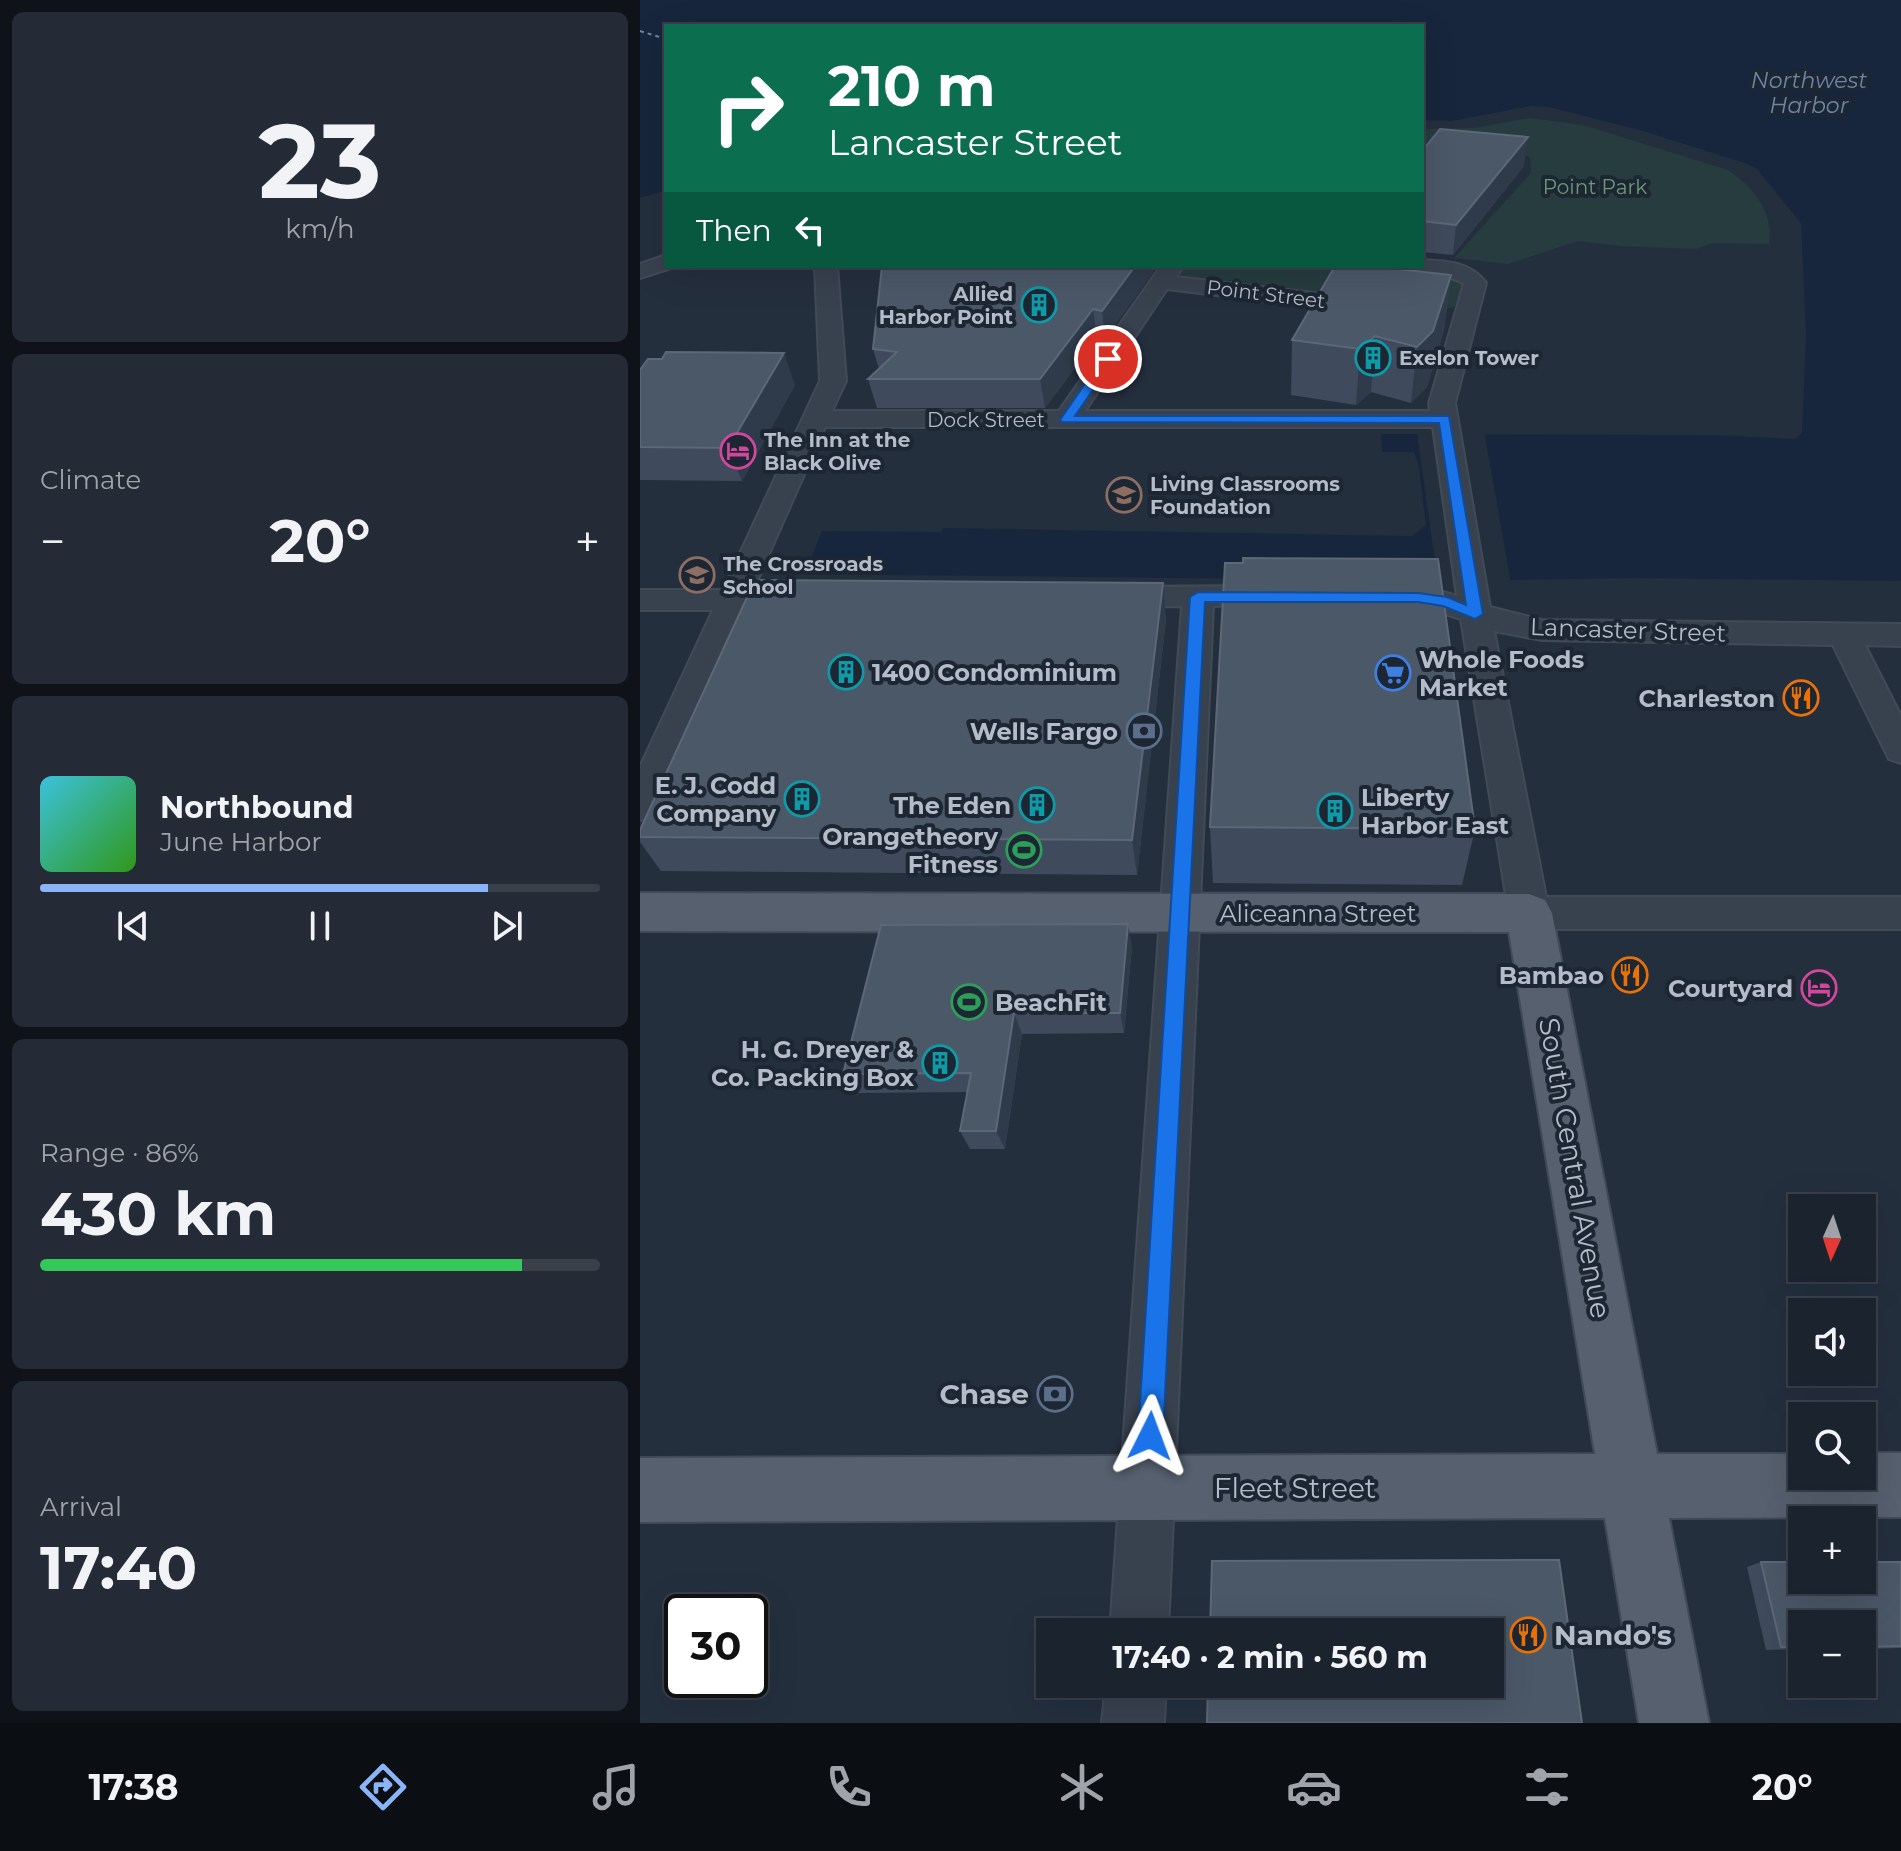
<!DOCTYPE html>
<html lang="en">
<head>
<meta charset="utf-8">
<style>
	body { margin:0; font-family:Montserrat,sans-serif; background:#242b36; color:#f1f3f6; height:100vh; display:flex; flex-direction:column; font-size:30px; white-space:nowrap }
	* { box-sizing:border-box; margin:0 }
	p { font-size:26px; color:#a0a4aa }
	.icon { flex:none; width:44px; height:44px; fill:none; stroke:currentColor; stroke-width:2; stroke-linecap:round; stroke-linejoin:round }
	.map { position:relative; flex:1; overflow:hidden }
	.side { display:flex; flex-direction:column; gap:12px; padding:12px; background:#0f1319; width:640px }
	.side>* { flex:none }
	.banner { position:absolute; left:24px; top:24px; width:760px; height:244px; border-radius:0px; box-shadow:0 8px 32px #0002,0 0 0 2px #39404a; background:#0b6e4f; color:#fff; overflow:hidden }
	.needle { width:52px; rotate:183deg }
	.fabs { position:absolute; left:1148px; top:1194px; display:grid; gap:16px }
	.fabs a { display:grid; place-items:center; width:88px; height:88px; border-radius:0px; background:#1b232e; box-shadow:0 8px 32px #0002,0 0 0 2px #39404a; font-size:40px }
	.speed { position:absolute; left:24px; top:1594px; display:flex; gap:16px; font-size:40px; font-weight:700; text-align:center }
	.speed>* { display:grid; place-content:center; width:104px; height:104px; border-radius:50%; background:#1b232e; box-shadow:0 8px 32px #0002,0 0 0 2px #39404a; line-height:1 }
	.speed .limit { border:4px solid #111; border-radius:12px; background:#fff; color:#111 }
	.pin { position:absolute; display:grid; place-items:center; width:68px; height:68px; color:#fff; margin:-34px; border:4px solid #fff; border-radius:50%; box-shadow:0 2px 8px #0007 }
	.me { position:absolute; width:88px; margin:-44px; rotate:3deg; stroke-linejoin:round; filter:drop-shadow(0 0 6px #0008) }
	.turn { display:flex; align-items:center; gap:28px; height:168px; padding:0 32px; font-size:36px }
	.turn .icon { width:104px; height:104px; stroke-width:2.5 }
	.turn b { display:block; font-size:56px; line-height:68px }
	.then { display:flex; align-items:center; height:76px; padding:0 32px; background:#0003; gap:16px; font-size:30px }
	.big { font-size:60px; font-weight:700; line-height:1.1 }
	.side .widget { flex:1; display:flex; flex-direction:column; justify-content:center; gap:12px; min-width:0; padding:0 28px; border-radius:12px; background:#242b36 }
	.side .dial { align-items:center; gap:0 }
	.dial b { font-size:104px; line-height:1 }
	.song { display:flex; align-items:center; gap:24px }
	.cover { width:96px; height:96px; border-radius:12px; background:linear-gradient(135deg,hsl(190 70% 55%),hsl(110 70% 35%)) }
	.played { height:8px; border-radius:4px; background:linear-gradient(90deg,#8ab4f8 80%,#39404a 80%) }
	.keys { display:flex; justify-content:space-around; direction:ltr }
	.heat { display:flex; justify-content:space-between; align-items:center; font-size:44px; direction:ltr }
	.charge { height:12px; border-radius:6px; background:linear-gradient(90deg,#34c759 86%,#39404a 0) }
	.trip { position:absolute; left:396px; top:1618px; width:468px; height:80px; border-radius:0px; background:#1b232e; box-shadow:0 8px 32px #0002,0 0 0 2px #39404a; font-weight:700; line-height:80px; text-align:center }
	.menu { display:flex; height:128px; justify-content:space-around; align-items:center; background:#0b0e12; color:#a0a4aa }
	.menu .icon { width:56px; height:56px }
	.menu .current { color:#8ab4f8 }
	.menu b { font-size:36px; color:#f1f3f6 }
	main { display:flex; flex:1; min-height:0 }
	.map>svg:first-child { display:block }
	.green { fill:#263c3f }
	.water { fill:#17263c }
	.pier { fill:#242f3e }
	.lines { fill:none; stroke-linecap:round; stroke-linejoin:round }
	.ferry { stroke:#6d86a8; stroke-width:2; stroke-dasharray:4 4; stroke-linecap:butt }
	.minor-casing { stroke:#414a57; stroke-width:4 }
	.major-casing { stroke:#414a57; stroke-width:4 }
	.minor { fill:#38414e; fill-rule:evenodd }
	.major { fill:#56606e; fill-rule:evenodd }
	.wall { fill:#3f4b5c }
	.shaded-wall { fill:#2f3b4b }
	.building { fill:#4b5868; stroke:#5c6777; stroke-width:2 }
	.route { fill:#1a73e8; stroke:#114b97; stroke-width:2 }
	.labels { text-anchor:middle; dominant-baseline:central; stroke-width:8; stroke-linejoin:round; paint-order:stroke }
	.far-park-label { font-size:20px; fill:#6b9a76; stroke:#1d2633 }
	.far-poi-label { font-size:20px; font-weight:bold; fill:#b4bcc9; stroke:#1d2633; text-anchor:start }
	.far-street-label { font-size:20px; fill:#b4bcc9; stroke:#1d2633 }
	.far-water-label { font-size:22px; font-style:italic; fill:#6d86a8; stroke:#1d2633 }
	.street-label { font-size:24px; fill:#b4bcc9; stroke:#1d2633 }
	.poi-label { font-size:24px; font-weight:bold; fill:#b4bcc9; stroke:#1d2633; text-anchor:end }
	.near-street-label { font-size:28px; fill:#b4bcc9; stroke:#1d2633 }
	.near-poi-label { font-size:28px; font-weight:bold; fill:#b4bcc9; stroke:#1d2633; text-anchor:end }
</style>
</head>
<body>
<main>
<section class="side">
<div class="widget dial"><b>23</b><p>km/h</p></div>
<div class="widget"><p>Climate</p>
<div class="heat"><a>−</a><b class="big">20°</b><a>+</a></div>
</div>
<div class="widget">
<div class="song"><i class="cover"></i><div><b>Northbound</b><p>June Harbor</p></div></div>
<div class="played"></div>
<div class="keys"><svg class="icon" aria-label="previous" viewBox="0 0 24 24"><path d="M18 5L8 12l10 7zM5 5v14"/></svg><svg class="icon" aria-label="pause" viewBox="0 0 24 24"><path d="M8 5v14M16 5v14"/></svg><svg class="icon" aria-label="next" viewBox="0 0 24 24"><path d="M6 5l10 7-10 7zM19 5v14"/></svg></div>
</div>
<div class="widget"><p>Range · 86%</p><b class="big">430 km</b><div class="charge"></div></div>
<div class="widget"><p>Arrival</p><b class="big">17:40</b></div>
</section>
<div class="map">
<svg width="1261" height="1723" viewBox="0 0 1261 1723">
	<rect width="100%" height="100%" fill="#242f3e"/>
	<g class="green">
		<path d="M889 118 943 125 1088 170C1114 187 1134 213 1129 244L1072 243 1056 249 980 246 938 241 868 264 814 258 891 173 890 157 871 151 782 142V129L834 128Z"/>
		<path d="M542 266H739L810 274 825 281 820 305 801 310 545 280 539 275Z"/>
	</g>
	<path class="water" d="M0 0H1261V581L994 578 811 581 165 574 182 531 301 532 303 528 772 536 786 525 779 467 774 452H742L741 434 1073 435 1155 439 1162 433 1166 334 1161 223 1117 169 1108 164 1003 131 909 107 891 106 811 121 782 120V26H26V190L0 198Z"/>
	<path class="pier" d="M795 430H844L871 584 798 583 777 433Z"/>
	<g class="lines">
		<path class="ferry" d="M0 31 26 39"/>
		<defs>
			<g id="minor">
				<path d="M26 255V266L34 267 0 278V264Z"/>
				<path d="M782 260C806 261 831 262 846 283L815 403 850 607 902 620 1261 624V646L1225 645 1261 716V763L1249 759 1193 645 902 640 854 631 906 897H1261V929H889L875 924 869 913 821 619 790 609 742 603 738 596 742 589C766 583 794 589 817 596L793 427H185L113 590 166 593 170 600 166 607 105 610 18 806 13 816 0 820V767L73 610H0V590H83L180 381 175 266H197L206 381 192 411H419L521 266H543L536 277 725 299 733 301 737 306 733 311 725 313 527 289 445 411H790L789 403 824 284C806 271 778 281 764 266H782Z"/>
				<path d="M635 586 646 589 650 596 646 603 573 606 528 1632H470L542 606 473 607 462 604 458 597 462 590 473 587Z"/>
				<path d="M466 1684H526L524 1723H462Z"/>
			</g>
			<path id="major" d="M0 893 889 894 905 900 912 913 1017 1454H1162V1476H1222V1453H1261V1517L1029 1518 1069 1723H999L965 1518 0 1522V1458L955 1454 869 932 0 931Z"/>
		</defs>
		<use href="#minor" class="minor-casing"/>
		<use href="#major" class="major-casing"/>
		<use href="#minor" class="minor"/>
		<use href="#major" class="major"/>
	</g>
	<g class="wall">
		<path d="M782 151 884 166 813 255 782 252Z"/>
		<path d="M242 266H512L513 272 465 339 457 338 405 408H237L228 379 239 369 233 349Z"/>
		<path d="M811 275 804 330 787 387 771 403 731 392 716 405 651 395 652 340Z"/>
		<path d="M0 370 155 385 102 481 0 480Z"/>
		<path d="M526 619 497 875 21 871 0 842V837Z"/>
		<path d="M570 827 835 829 822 885 573 883Z"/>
		<path d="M492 946 484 1033 382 1034 365 1149H330L320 1131 327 1092 216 1093 203 1074Z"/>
		<path d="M1121 1562H1261V1648L1222 1649V1624H1162V1649L1126 1650 1107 1567Z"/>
	</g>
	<g class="shaded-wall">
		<path d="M888 137 884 166 813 255 816 225Z"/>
		<path d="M495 266H512L513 272 465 339 462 311Z"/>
		<path d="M811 275 804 330 787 387 771 403 777 347Z"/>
		<path d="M453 309 457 338 405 408 400 379Z"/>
		<path d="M735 336 731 392 716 405 720 349Z"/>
		<path d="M144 353 155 385 102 481 88 448Z"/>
		<path d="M523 583 526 619 497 875 492 840Z"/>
		<path d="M488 924 492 946 484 1033 480 1013Z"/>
		<path d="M374 1013 382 1034 365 1149 356 1131Z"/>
	</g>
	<g class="building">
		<path d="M800 129 888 137 816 225 782 221V151Z"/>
		<path d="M242 266H495L462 311 453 309 400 379H228L257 352 233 349Z"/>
		<path d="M695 266H731L811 275 793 331 777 347 735 336 720 349 652 340Z"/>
		<path d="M26 352 144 353 88 448 0 447V370L8 359H22Z"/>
		<path d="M603 558 798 559 835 829 570 827 585 563H603Z"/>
		<path d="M115 580 523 583 492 840 0 837V830Z"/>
		<path d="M488 924 480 1013H374L356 1131H320L331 1073 203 1074 241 925Z"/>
		<path d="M919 1560 942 1723H567L568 1684H850V1632H570L572 1561Z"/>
		<path d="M1121 1562H1162V1580H1222V1562H1261V1646L1222 1647V1624H1162V1647H1141Z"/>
	</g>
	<path class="route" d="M468 355 474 359 435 416H809L843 614 835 619 803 606 778 602H565L523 1436 519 1445 510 1448 501 1445 498 1436 550 597 558 592 778 593 807 597 826 605 799 423 422 422 420 420 464 356Z"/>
	<defs>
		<symbol id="building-ring" viewBox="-11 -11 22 22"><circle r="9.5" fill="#1d2633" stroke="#0f9aa8" stroke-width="1.5"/><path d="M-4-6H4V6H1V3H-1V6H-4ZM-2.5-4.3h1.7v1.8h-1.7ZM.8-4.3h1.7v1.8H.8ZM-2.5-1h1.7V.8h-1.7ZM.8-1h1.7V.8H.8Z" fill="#0f9aa8"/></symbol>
		<symbol id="hotel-ring" viewBox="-11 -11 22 22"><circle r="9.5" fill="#1d2633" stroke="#d1479c" stroke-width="1.5"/><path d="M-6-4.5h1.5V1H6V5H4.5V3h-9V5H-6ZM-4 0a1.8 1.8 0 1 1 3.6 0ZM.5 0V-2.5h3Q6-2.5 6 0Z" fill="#d1479c"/></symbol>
		<symbol id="school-ring" viewBox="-11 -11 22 22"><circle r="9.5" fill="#1d2633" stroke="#8d6e63" stroke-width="1.5"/><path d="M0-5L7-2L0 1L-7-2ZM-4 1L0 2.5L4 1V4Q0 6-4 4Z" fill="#8d6e63"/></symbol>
		<symbol id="supermarket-ring" viewBox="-11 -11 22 22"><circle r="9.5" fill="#1d2633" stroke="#3f7fe0" stroke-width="1.5"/><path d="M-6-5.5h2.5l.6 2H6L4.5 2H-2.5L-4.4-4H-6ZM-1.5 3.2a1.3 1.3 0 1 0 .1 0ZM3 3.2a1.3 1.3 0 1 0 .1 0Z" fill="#3f7fe0"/></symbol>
		<symbol id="restaurant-ring" viewBox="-11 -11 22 22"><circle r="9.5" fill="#1d2633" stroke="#e8710a" stroke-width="1.5"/><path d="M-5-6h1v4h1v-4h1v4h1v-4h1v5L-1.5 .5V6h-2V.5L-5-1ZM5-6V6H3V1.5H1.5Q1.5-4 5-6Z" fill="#e8710a"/></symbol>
		<symbol id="bank-ring" viewBox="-11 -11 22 22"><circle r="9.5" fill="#1d2633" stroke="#5c6f8a" stroke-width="1.5"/><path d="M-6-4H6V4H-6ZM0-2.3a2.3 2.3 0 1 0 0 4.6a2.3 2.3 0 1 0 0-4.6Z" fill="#5c6f8a"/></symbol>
		<symbol id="stadium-ring" viewBox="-11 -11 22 22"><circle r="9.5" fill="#1d2633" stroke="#2e9e5b" stroke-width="1.5"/><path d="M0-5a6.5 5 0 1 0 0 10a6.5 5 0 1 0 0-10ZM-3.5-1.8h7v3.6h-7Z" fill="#2e9e5b"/></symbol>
	</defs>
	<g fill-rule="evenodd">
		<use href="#building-ring" x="379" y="285" width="40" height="40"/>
		<use href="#building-ring" x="713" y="338" width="40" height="40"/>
		<use href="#hotel-ring" x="78" y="431" width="40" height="40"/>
		<use href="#school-ring" x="464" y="475" width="40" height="40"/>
		<use href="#school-ring" x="37" y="555" width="40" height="40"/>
		<use href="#building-ring" x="186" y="652" width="40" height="40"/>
		<use href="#supermarket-ring" x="733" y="653" width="40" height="40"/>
		<use href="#restaurant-ring" x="1141" y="678" width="40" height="40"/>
		<use href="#bank-ring" x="484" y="711" width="40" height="40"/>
		<use href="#building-ring" x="142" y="779" width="40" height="40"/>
		<use href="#building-ring" x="377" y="785" width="40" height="40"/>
		<use href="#building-ring" x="675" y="791" width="40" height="40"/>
		<use href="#stadium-ring" x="364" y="830" width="40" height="40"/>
		<use href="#restaurant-ring" x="970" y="955" width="40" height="40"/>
		<use href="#hotel-ring" x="1159" y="968" width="40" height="40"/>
		<use href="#stadium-ring" x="309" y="982" width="40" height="40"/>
		<use href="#building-ring" x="280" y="1043" width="40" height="40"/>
		<use href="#bank-ring" x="395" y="1374" width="40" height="40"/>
		<use href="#restaurant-ring" x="868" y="1615" width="40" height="40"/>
	</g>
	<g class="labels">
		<g class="far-park-label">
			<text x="955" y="187">Point Park</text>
		</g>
		<g class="far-poi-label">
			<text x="373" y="294" text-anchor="end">Allied<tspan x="373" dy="23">Harbor Point</tspan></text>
			<text x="759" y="358">Exelon Tower</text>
			<text x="124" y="440">The Inn at the<tspan x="124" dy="23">Black Olive</tspan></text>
			<text x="510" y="484">Living Classrooms<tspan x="510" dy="23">Foundation</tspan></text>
			<text x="83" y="564">The Crossroads<tspan x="83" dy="23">School</tspan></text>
		</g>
		<g class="far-street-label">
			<text transform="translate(626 294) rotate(7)">Point Street</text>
			<text x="346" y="420">Dock Street</text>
		</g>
		<g class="far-water-label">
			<text x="1169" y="80">Northwest<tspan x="1169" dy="25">Harbor</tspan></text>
		</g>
		<g class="street-label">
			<text transform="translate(988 630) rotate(2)">Lancaster Street</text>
			<text x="678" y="913">Aliceanna Street</text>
		</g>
		<g class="poi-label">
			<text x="779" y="659" text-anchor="start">Whole Foods<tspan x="779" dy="28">Market</tspan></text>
			<text x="232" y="672" text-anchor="start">1400 Condominium</text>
			<text x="1135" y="698">Charleston</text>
			<text x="478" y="731">Wells Fargo</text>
			<text x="136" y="785">E. J. Codd<tspan x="136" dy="28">Company</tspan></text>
			<text x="721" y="797" text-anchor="start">Liberty<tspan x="721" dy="28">Harbor East</tspan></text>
			<text x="371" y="805">The Eden</text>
			<text x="358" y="836">Orangetheory<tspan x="358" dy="28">Fitness</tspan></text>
			<text x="964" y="975">Bambao</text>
			<text x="1153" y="988">Courtyard</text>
			<text x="355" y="1002" text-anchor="start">BeachFit</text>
			<text x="274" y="1049">H. G. Dreyer &amp;<tspan x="274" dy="28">Co. Packing Box</tspan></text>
		</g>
		<g class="near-street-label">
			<text transform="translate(935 1168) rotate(80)">South Central Avenue</text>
			<text x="655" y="1488">Fleet Street</text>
		</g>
		<g class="near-poi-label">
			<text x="389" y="1394">Chase</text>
			<text x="914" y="1635" text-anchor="start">Nando's</text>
		</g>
	</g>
</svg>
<div class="fabs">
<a><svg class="needle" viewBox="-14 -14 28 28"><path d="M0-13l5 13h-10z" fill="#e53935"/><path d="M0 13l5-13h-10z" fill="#a0a4aa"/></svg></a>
<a><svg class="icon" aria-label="sound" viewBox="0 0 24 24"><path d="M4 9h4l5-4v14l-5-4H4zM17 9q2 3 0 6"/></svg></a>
<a><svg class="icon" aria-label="search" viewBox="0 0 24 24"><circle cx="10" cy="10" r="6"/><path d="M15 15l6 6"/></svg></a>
<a>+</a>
<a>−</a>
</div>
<div class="speed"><div class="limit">30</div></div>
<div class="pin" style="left:468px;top:359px;background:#d93025"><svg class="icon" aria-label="arrive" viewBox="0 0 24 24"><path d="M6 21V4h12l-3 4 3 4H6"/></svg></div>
<svg class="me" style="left:510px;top:1436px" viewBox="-20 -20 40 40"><path d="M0-17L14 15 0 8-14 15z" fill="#1a73e8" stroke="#fff" stroke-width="4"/></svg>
<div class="trip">17:40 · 2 min · 560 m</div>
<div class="banner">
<div class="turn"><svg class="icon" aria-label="right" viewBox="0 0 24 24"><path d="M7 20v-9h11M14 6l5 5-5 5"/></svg><div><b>210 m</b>Lancaster Street</div></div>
<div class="then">Then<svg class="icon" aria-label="left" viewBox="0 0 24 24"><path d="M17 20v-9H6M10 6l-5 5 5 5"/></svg></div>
</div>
</div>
</main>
<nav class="menu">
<b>17:38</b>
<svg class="icon current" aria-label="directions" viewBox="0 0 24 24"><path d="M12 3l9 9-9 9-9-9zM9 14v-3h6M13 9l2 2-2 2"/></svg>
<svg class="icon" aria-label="music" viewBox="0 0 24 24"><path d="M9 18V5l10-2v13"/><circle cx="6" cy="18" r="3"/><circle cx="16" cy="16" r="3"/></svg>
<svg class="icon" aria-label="phone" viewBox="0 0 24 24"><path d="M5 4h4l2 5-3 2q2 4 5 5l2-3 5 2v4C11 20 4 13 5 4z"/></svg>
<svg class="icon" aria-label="climate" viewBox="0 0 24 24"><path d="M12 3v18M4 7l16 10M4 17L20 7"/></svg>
<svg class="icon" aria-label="car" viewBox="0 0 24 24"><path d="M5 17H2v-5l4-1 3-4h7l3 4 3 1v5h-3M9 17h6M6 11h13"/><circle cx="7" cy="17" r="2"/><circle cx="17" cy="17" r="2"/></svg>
<svg class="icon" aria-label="filters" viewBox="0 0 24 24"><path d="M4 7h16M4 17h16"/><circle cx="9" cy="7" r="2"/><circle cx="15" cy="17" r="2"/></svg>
<b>20°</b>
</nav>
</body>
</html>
